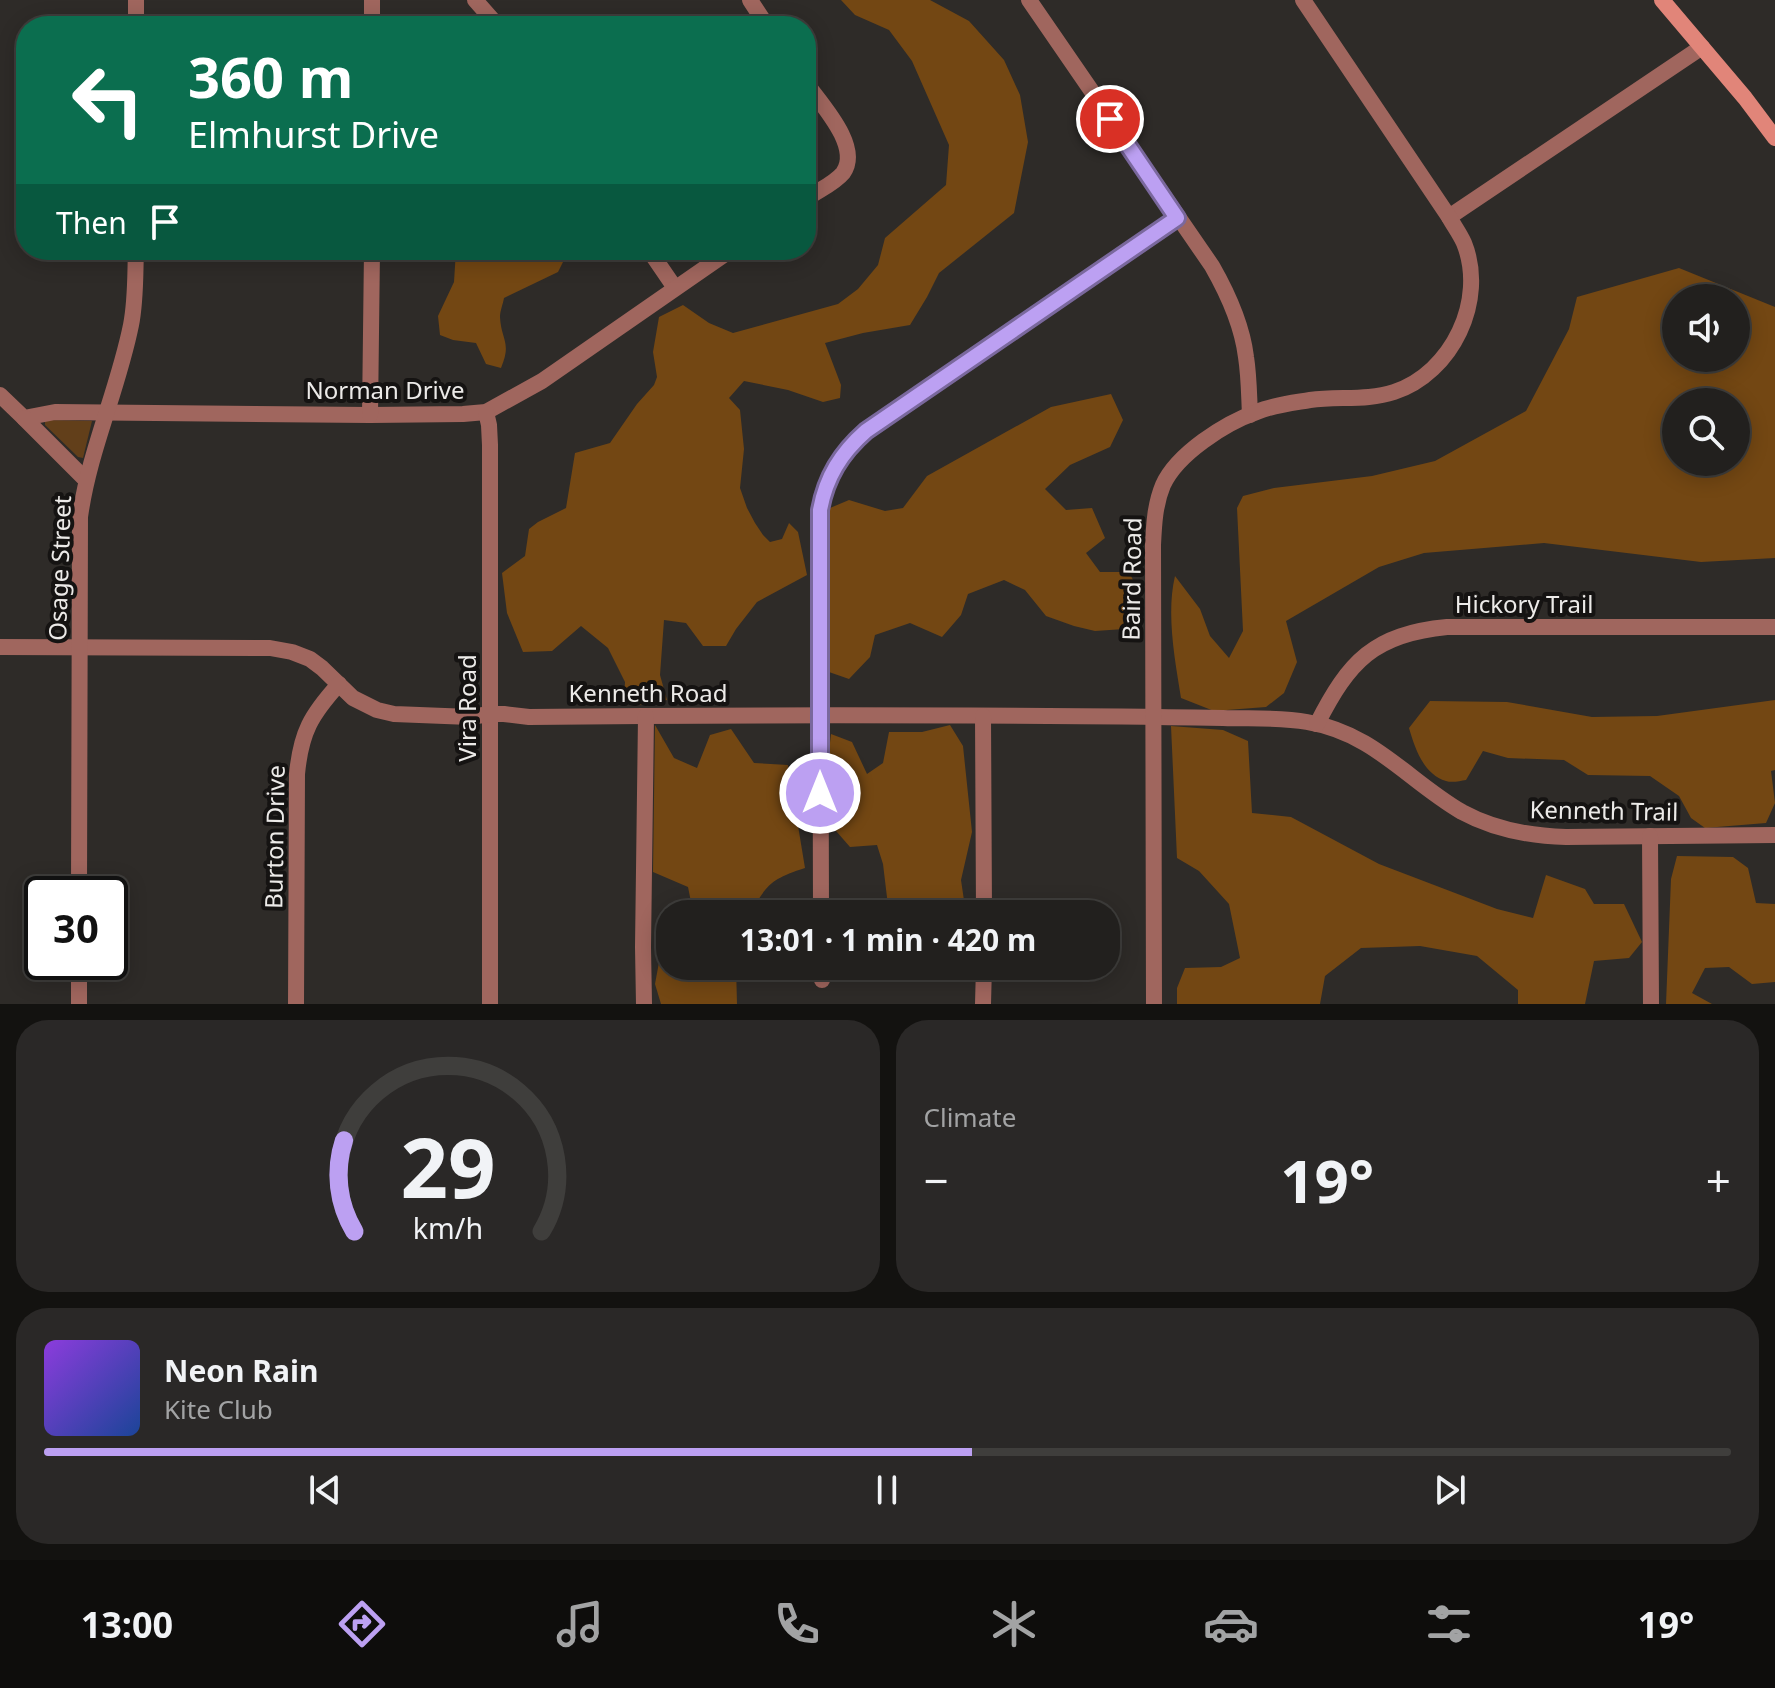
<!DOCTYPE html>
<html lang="en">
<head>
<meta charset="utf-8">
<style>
	body { margin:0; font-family:"Noto Sans",sans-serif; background:#2a2827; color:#f1f3f6; height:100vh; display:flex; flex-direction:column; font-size:30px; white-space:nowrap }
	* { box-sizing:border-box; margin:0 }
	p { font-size:26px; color:#a2a3a4 }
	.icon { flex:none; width:44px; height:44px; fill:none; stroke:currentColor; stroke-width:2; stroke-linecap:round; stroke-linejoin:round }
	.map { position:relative; height:1004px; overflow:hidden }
	.panel { display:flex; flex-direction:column; gap:16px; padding:16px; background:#131210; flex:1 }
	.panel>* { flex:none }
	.hud { position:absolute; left:16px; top:16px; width:800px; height:244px; border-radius:32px; box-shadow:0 4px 20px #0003,0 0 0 2px #3f3e3c; background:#0b6e4f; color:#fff; overflow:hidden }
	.fabs { position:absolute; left:1662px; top:284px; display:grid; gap:16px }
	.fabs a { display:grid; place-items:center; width:88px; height:88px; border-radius:50%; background:#22201e; box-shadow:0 4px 20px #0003,0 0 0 2px #3f3e3c; font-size:40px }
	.speed { position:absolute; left:24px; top:876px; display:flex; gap:16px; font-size:40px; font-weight:700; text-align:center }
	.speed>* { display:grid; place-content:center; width:104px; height:104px; border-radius:50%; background:#22201e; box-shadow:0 4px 20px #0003,0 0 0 2px #3f3e3c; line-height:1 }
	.speed .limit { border:4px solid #111; border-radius:12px; background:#fff; color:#111 }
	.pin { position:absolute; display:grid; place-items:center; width:68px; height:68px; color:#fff; margin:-34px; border:4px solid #fff; border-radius:50%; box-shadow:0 2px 8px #0007 }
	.me { position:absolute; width:88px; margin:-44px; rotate:0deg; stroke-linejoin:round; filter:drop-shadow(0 0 6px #0008) }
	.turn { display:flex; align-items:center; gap:28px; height:168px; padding:0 40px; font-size:36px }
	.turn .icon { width:104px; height:104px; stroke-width:2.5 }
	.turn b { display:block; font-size:56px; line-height:68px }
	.then { display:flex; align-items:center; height:76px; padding:0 40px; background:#0003; gap:16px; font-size:30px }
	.big { font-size:60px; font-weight:700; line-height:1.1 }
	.panel .widget { flex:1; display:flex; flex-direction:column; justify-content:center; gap:12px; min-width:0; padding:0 28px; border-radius:32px; background:#2a2827 }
	.panel .dial { align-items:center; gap:0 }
	.dial svg { height:208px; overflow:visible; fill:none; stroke:#3f3e3c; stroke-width:7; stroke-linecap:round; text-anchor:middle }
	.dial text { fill:#f1f3f6; stroke:none }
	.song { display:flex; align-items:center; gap:24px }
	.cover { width:96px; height:96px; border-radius:12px; background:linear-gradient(135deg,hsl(270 70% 55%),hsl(220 70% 35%)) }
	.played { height:8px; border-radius:4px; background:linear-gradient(90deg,#bca0f2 55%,#3f3e3c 55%) }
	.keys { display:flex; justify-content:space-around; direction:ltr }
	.heat { display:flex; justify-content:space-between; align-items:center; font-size:44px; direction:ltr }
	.panel .tiles { flex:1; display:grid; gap:16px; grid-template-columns:1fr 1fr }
	.widget:last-child { grid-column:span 2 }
	.trip { position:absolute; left:656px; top:900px; width:464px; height:80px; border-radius:32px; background:#22201e; box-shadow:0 4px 20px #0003,0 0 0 2px #3f3e3c; font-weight:700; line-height:80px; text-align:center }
	.menu { display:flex; height:128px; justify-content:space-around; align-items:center; background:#0e0d0c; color:#a2a3a4 }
	.menu .icon { width:56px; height:56px }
	.menu .selected { color:#bca0f2 }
	.menu b { font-size:36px; color:#f1f3f6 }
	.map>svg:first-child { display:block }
	.green { fill:#623f1a }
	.forest { fill:#734713; fill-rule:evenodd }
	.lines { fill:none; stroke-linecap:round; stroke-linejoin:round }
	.minor { stroke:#a0665e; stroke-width:16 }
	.secondary { stroke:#e18579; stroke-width:16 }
	.route-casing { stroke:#7a689d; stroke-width:20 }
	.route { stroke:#bca0f2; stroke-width:14 }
	.labels { text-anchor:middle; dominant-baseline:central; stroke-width:8; stroke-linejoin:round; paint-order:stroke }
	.street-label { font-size:24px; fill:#eceae8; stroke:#151312 }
</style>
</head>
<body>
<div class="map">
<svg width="1775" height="1004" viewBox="0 0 1775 1004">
	<rect width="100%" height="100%" fill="#2e2b28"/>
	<path class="green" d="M45 420 92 421 83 458 78 457 45 425Z"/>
	<g class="forest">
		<path d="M841 0H930L969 21 1004 60 1020 95 1028 142 1014 213 939 273 927 297 910 325 863 333 825 343 841 385 840 398 823 402 788 390 744 381 729 398 740 410 744 449 740 488 747 508 755 523 763 535 770 542 782 539 789 523 798 532 807 575 757 602 736 629 726 646H703L686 623 664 620 660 675 667 700 645 705 624 703 625 682 608 648 581 626 552 651 523 652 507 613 502 573 525 556 529 529 538 522 566 508 575 453 610 443 637 404 654 385 657 377 653 352 659 317 683 305 709 323 733 333 838 304 858 289 878 265 885 238 946 185 949 145 912 61 889 30 855 15Z"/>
		<path d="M456 250H569L558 272 504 298C503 304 500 311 500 317 501 340 512 342 501 368L486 364 476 343 453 340 440 335 438 316 454 282Z"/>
		<path d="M1679 268 1775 307V558L1701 562 1544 543 1424 553 1379 567 1286 621 1297 662 1284 693 1266 707 1214 711 1181 698C1175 660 1166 614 1175 576L1200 609 1210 636 1229 658 1243 631 1237 508 1243 496 1274 488 1372 476 1435 461 1526 411 1569 329 1577 297ZM1676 298H1736V358H1676ZM1676 402H1736V462H1676Z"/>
		<path d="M1111 394 1123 420 1110 447 1070 465 1045 489 1066 510 1092 508 1105 538 1086 553 1100 572H1129L1139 592V628L1095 631 1074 626 1046 616 1025 590 1004 580 968 594 961 615 942 637 910 623 875 635 870 657 849 679 829 672 830 508 849 500 885 511 903 508 927 476 1051 407Z"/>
		<path d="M1775 700V770L1771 771 1775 803 1766 823 1705 828 1691 818 1679 796 1650 776 1588 775 1564 760 1508 758 1483 751 1466 780C1460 781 1452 783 1446 781 1423 774 1415 748 1409 728L1430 701 1507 702 1592 717 1657 716Z"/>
		<path d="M655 725 674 758 697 768 710 735 731 729 754 763 788 765 805 868C771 879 767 884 750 914H689L692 907 688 887 653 872Z"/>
		<path d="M950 725 963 746 972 832 961 880 966 914H889L883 864 877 845 850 847 830 824 828 760 831 734 852 742 867 774 883 763 889 732H922Z"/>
		<path d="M1171 726 1223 730 1248 741 1252 813 1291 817 1379 864 1497 909 1533 918 1546 875 1585 889 1594 904H1624L1642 942 1629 958 1594 961 1585 1004H1518V990L1477 956 1420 946 1361 948 1325 976 1320 1004H1177V988L1185 968 1221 967 1240 958 1229 904 1199 871 1177 858Z"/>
		<path d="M1677 856 1733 857 1748 868 1756 903 1775 904V982L1752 984 1729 967 1705 968 1692 993 1712 1004H1666L1671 879Z"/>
		<path d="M670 937V966H736L737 1004H661L655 984 662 946Z"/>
	</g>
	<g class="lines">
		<g class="minor">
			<path d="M372 0V26"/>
			<path d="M475 0 498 26"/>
			<path d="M750 0 767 26"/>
			<path d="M1029 0 1212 266C1228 294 1242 324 1246 357 1249 376 1249 395 1250 415"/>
			<path d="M136 26V0"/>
			<path d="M806 83C821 104 862 147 843 173 834 184 817 191 806 199"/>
			<path d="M1449 217 1702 47"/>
			<path d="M649 250 675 288"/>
			<path d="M0 395 24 418 55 412 370 415 463 414 486 412 542 381 731 250"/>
			<path d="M486 412 489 425 490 445V1004"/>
			<path d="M370 415 372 250"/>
			<path d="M24 418 86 480"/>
			<path d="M0 647 270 648 292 652 310 659 322 668 353 698 377 710 394 714 470 717 490 714H504L529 717C702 715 875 715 1048 716 1106 716 1165 717 1223 718 1251 719 1280 717 1307 722 1374 733 1407 780 1462 812 1495 830 1529 836 1566 837L1775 835"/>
			<path d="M983 716 984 914"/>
			<path d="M1317 724C1349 661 1374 634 1447 627H1775"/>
			<path d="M1650 836 1651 1004"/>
			<path d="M79 894 80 517C89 451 118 390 131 325 136 300 135 275 136 250"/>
			<path d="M821 914 820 510C826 477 841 453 866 431L1177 218"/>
			<path d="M822 966V980"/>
			<path d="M79 1004V962"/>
			<path d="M296 1004 297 774C301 732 311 715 339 684"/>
			<path d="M644 1004 643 947 646 716"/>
			<path d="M983 1004 984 966"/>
			<path d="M1154 1004 1153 545C1154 524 1155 504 1163 485 1177 454 1225 423 1257 412 1273 405 1292 403 1310 400 1338 396 1367 401 1394 392 1452 373 1487 300 1464 243 1460 234 1454 226 1449 217L1303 0"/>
		</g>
		<path class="secondary" d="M1662 0 1745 98 1775 138"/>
	</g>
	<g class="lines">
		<defs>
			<path id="route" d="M820 793V510C826 477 841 453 866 431L1177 218 1110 119"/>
		</defs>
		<use href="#route" class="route-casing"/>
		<use href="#route" class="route"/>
	</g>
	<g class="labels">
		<g class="street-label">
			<text x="385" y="389">Norman Drive</text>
			<text transform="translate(59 568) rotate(-88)">Osage Street</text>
			<text transform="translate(1131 579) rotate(-89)">Baird Road</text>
			<text x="1524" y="603">Hickory Trail</text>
			<text x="648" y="692">Kenneth Road</text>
			<text transform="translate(466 708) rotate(-90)">Vira Road</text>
			<text transform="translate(1604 810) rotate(1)">Kenneth Trail</text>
			<text transform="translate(274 837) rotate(-89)">Burton Drive</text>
		</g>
	</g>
</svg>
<div class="fabs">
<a><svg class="icon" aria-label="sound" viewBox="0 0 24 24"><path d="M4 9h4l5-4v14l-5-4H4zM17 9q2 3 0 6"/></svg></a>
<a><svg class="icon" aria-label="search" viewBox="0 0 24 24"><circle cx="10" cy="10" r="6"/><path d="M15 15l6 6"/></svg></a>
</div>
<div class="speed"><div class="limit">30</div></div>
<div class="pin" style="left:1110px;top:119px;background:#d93025"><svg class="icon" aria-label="arrive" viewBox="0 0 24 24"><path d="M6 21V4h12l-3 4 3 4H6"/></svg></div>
<svg class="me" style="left:820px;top:793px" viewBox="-20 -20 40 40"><circle r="17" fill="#bca0f2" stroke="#fff" stroke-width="3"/><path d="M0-11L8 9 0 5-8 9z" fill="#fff"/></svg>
<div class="trip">13:01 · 1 min · 420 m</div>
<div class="hud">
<div class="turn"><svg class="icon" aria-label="left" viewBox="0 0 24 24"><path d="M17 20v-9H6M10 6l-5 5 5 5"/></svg><div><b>360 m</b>Elmhurst Drive</div></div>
<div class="then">Then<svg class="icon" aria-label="arrive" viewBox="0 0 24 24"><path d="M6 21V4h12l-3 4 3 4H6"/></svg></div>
</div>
</div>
<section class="panel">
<div class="tiles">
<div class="widget dial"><svg viewBox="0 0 100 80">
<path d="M14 69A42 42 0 1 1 86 69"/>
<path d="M14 69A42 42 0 0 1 10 34" stroke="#bca0f2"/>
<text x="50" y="56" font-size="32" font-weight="700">29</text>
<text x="50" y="72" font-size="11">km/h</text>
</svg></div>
<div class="widget"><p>Climate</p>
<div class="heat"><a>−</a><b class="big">19°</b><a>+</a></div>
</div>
<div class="widget">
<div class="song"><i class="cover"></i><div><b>Neon Rain</b><p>Kite Club</p></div></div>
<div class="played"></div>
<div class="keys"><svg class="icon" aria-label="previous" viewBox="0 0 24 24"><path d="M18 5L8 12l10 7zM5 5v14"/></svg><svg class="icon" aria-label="pause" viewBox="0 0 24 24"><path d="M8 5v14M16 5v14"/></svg><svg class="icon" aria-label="next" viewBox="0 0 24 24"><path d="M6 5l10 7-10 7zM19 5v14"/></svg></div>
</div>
</div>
</section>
<nav class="menu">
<b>13:00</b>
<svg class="icon selected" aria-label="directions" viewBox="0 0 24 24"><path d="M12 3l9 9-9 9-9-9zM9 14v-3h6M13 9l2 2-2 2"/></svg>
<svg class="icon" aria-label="music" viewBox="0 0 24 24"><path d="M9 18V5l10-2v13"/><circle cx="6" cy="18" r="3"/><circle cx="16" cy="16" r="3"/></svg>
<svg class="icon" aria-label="phone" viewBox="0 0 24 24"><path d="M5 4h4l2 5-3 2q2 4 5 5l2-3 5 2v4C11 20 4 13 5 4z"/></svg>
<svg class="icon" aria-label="climate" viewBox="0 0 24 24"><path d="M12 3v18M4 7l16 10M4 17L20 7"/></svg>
<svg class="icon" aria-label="car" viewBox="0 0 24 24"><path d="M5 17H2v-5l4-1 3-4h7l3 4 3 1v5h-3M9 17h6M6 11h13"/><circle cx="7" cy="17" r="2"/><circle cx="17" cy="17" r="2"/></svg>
<svg class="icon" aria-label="filters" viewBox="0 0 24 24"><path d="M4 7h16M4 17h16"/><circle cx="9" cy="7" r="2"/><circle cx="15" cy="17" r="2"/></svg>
<b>19°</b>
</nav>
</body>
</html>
